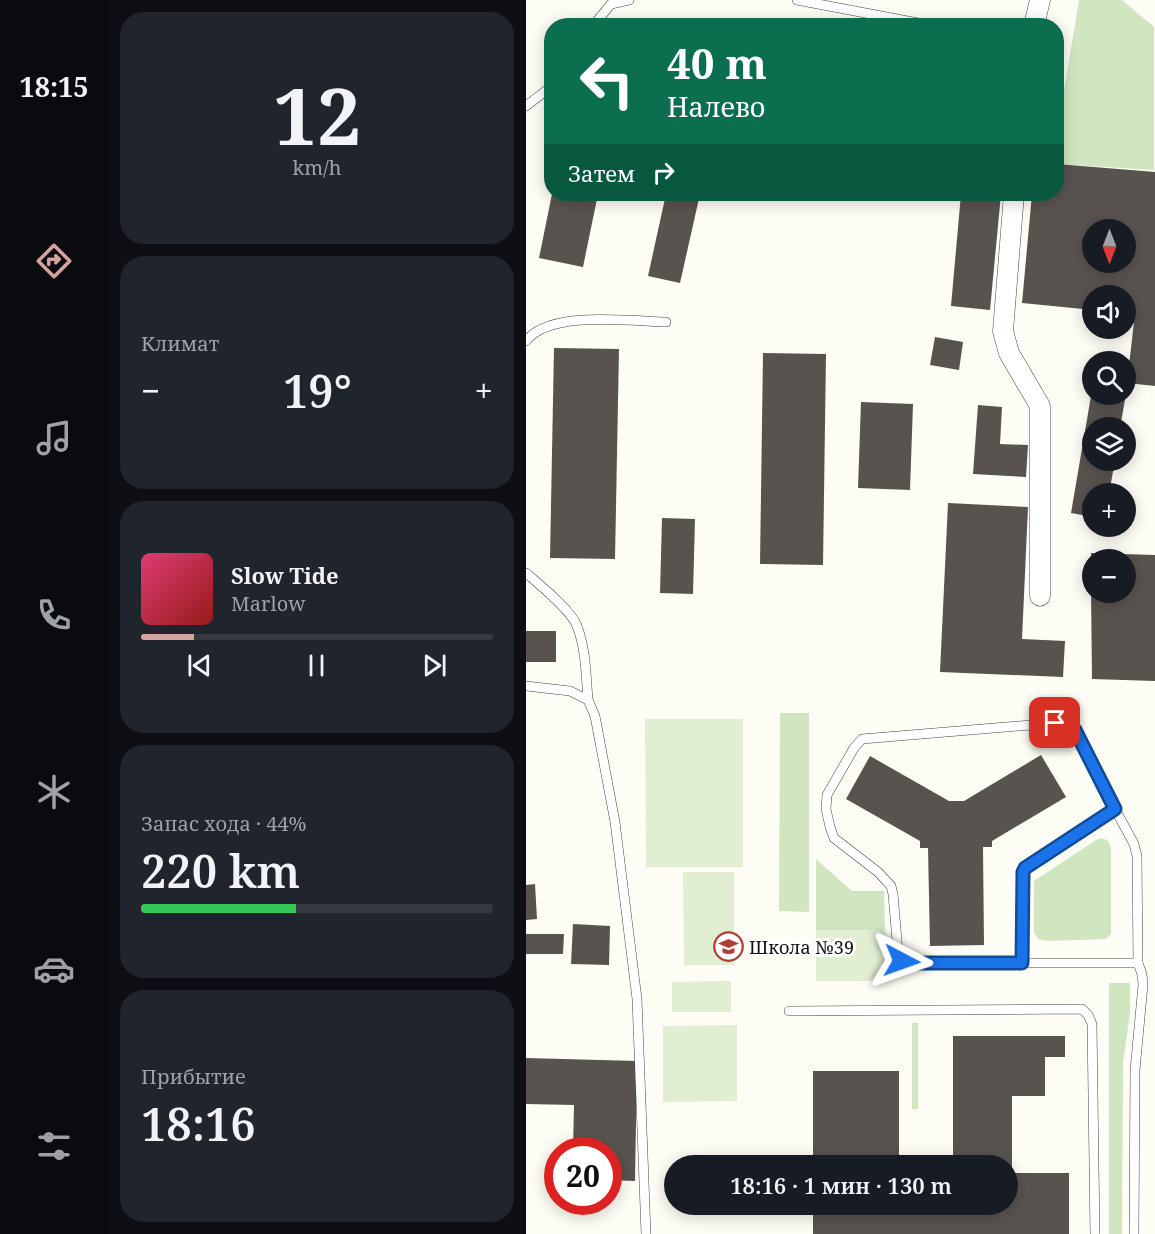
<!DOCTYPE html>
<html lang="ru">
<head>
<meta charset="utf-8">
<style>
	body { margin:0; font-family:"Noto Serif",serif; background:#20242c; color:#f1f3f6; height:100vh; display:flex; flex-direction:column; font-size:22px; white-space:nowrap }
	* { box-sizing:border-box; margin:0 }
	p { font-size:20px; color:#9ea1a6 }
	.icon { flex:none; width:33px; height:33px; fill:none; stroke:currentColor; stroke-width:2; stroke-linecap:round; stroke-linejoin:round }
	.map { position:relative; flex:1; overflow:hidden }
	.details { display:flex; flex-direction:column; gap:12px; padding:12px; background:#0d0f14; width:418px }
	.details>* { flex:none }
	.hud { position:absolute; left:18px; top:18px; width:520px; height:183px; border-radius:24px; box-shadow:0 3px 15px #0003; background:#0b6e4f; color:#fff; overflow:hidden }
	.needle { width:39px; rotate:180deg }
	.controls { position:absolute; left:556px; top:219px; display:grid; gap:12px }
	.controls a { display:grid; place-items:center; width:54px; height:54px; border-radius:50%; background:#171b24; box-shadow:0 3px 15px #0003; font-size:30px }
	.speed { position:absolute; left:18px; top:1137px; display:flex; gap:12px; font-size:30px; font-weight:700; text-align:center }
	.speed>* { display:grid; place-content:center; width:78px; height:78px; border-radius:50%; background:#171b24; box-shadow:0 3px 15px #0003; line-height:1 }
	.speed .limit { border:9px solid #d22; background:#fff; color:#111 }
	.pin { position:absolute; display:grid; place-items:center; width:51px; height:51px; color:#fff; margin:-26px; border-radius:12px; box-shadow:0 3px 9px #0006 }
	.me { position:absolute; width:66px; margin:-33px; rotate:94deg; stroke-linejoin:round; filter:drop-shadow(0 0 4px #0008) }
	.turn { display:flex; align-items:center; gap:21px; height:126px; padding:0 24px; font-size:27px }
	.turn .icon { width:78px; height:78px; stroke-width:2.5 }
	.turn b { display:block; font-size:42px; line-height:51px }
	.then { display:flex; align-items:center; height:57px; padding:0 24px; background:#0003; gap:12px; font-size:22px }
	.big { font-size:45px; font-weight:600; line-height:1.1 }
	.details .tile { flex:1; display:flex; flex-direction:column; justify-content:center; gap:9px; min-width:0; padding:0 21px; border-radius:24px; background:#20242c }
	.details .dial { align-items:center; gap:0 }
	.dial b { font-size:78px; line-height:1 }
	.song { display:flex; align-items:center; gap:18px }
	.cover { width:72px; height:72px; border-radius:9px; background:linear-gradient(135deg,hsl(340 70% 55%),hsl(0 70% 35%)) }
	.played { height:6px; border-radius:3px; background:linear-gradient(90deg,#d5a2a0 15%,#363941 15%) }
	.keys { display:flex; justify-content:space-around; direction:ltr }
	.heat { display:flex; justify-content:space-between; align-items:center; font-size:33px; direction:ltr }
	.charge { height:9px; border-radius:4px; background:linear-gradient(90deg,#34c759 44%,#363941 0) }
	.trip { position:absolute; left:138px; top:1155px; width:354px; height:60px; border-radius:30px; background:#171b24; box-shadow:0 3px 15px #0003; font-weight:600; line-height:60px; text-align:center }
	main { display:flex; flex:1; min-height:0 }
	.menu { display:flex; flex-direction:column; width:108px; justify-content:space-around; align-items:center; background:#090b0e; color:#9ea1a6 }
	.menu .icon { width:42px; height:42px }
	.menu .selected { color:#d5a2a0 }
	.menu b { font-size:27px; color:#f1f3f6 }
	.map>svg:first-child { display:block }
	.green { fill:#d0e6c1 }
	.pitch { fill:#e1eed2 }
	.building { fill:#58534e; fill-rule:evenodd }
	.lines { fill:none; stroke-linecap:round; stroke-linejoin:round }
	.lane-casing { stroke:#434343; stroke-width:10 }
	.street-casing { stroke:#434343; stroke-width:21 }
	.lane { stroke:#fff; stroke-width:9 }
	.street { stroke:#fff; stroke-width:20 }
	.route-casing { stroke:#114b97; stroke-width:15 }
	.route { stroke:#1a73e8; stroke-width:10 }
	.labels { text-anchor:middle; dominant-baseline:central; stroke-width:6; stroke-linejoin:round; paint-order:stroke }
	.poi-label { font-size:18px; fill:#101010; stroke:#fff; text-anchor:start }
</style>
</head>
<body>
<main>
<nav class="menu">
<b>18:15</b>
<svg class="icon selected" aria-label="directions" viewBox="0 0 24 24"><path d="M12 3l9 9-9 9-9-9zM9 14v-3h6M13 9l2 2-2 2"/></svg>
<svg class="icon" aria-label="music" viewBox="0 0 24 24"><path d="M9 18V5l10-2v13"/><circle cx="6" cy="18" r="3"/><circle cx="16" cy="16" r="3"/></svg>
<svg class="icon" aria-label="phone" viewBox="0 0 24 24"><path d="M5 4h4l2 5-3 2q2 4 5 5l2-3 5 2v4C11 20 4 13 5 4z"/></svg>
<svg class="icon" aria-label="climate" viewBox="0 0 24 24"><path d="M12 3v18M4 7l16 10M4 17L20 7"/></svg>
<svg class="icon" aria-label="car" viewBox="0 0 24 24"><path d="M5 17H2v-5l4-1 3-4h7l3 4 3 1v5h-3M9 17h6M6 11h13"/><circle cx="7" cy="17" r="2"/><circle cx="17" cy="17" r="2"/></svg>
<svg class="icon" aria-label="filters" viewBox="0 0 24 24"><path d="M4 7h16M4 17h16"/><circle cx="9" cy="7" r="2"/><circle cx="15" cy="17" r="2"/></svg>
</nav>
<section class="details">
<div class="tile dial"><b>12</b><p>km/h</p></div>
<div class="tile"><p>Климат</p>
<div class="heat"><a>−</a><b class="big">19°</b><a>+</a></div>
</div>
<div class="tile">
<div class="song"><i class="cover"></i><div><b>Slow Tide</b><p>Marlow</p></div></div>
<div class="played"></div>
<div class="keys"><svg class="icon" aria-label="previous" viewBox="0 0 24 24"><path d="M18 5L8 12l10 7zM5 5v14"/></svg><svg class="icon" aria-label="pause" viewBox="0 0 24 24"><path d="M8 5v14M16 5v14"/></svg><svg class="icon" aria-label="next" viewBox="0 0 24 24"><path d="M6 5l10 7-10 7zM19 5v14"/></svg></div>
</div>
<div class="tile"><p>Запас хода · 44%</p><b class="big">220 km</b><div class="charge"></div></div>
<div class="tile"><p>Прибытие</p><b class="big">18:16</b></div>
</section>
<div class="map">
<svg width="629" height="1234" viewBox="0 0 629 1234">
	<rect width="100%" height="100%" fill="#fefdf5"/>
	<g class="green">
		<path d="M553 0H596L628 27V170L531 164V133Z"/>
		<path d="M254 713H283V912L253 911Z"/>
		<path d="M576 838 582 841 585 848V934L580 939 521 941 512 939 508 932V881L570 840Z"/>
		<path d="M290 859 326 891H358L359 930H290Z"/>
		<path d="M583 983H604V1014L597 1062 596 1234H583Z"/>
		<rect x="386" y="1023" width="6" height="86"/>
	</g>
	<g class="pitch">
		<path d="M119 719H217V867H120Z"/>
		<path d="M157 872H208V965H158Z"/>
		<rect x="290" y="930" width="69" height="51"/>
		<path d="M205 981V1012H146V982Z"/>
		<path d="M211 1025V1101L137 1102V1026Z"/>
	</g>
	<g class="building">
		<path d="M531 164 629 172V386L601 383 609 313 600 312V296H567V310L496 303 506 194H531ZM567 230H600V262H567Z"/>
		<path d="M26 194H72L57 267 13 258Z"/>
		<path d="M140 194H174L154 283 122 276Z"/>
		<path d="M435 194H475L464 310 425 306Z"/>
		<path d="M409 337 437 342 433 370 404 365Z"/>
		<path d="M28 348 93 349 89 559 24 558Z"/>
		<path d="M237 353 300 354 297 565 234 564Z"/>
		<path d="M566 390 567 394H600L594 428H567V460H589L583 494H567V517L545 513Z"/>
		<path d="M335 402 387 404 384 490 332 488Z"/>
		<path d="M452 405 476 407 474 444 502 445 500 477 447 474Z"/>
		<path d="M422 503 502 507 496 639 539 641 537 677 414 672Z"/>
		<path d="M136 518 169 519 167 594 134 593Z"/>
		<path d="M565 553 629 555V681L566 679 565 592H600V560H565Z"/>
		<rect x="0" y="631" width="30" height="31"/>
		<path d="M515 755 540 797 466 841V847H457L458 945 404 946 402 848H394V841L320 799 344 756 423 801H438Z"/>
		<path d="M9 884 11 919 0 920V885Z"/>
		<path d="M47 924 84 926 83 965 45 964Z"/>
		<path d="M0 934H38L37 954H0Z"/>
		<path d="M427 1036H539V1057H519V1096H486V1173H543V1234H287V1204H482V1166H427Z"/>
		<path d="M0 1058 111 1061 109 1181 82 1180V1150H47L48 1105 0 1104Z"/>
		<rect x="287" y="1071" width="86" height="95"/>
	</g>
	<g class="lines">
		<defs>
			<g id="lane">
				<path d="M271 0 408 26"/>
				<path d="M67 26 85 4 103 0"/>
				<path d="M0 106 26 86"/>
				<path d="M0 341C24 310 104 321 140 322"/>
				<path d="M0 573C14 585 45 610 51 626 60 649 60 676 62 700"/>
				<path d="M0 686 44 691 62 700 69 716 89 822 111 999 120 1234"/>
				<path d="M589 809 549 730 540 725 529 723 336 739 328 748 301 795 300 809 304 827 308 838 352 872 365 886 367 894 372 952 376 961 382 963H612"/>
				<path d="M496 963 497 872 499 868 589 809 608 844 611 856 612 963 616 974 617 985 609 1070 608 1234"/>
				<path d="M263 1011 556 1009 562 1015 566 1024 569 1234"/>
			</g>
			<g id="street">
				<path d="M508 26 514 0"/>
				<path d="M488 194 477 331 483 353 514 406V596"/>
			</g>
		</defs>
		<use href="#lane" class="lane-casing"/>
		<use href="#street" class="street-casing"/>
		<use href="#lane" class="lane"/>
		<use href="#street" class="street"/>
	</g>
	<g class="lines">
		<defs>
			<path id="route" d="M376 961 382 963H496L497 872 499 868 589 809 549 730 540 725 529 723"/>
		</defs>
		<use href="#route" class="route-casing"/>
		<use href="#route" class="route"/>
	</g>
	<defs>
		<symbol id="school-ring" viewBox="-11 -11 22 22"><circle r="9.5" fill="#fff" stroke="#b23e37" stroke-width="1.5"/><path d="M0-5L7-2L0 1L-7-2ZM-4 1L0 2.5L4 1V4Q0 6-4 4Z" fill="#b23e37"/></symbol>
	</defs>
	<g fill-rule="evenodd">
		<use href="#school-ring" x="186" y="930" width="33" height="33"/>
	</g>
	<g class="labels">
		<g class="poi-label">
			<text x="223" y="947">Школа №39</text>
		</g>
	</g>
</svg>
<div class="controls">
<a><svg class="needle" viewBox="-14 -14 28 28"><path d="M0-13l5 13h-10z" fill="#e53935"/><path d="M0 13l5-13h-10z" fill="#9ea1a6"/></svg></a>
<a><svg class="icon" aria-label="sound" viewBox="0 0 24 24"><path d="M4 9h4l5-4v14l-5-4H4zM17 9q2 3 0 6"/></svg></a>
<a><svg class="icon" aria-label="search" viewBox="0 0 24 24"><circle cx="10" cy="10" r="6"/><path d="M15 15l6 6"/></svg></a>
<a><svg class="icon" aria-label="layers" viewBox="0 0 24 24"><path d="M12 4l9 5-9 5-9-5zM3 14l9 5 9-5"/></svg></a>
<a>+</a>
<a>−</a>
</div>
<div class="speed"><div class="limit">20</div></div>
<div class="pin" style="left:529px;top:723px;background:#d93025"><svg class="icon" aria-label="arrive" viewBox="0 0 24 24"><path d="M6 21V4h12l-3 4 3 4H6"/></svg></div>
<svg class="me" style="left:376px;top:961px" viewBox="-20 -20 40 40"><path d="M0-17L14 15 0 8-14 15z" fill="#1a73e8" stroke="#fff" stroke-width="4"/></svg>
<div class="trip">18:16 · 1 мин · 130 m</div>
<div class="hud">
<div class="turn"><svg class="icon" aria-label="left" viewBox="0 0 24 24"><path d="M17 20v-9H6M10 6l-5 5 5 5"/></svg><div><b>40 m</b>Налево</div></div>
<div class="then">Затем<svg class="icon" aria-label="right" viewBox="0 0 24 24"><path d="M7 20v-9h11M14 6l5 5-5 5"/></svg></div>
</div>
</div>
</main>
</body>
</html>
